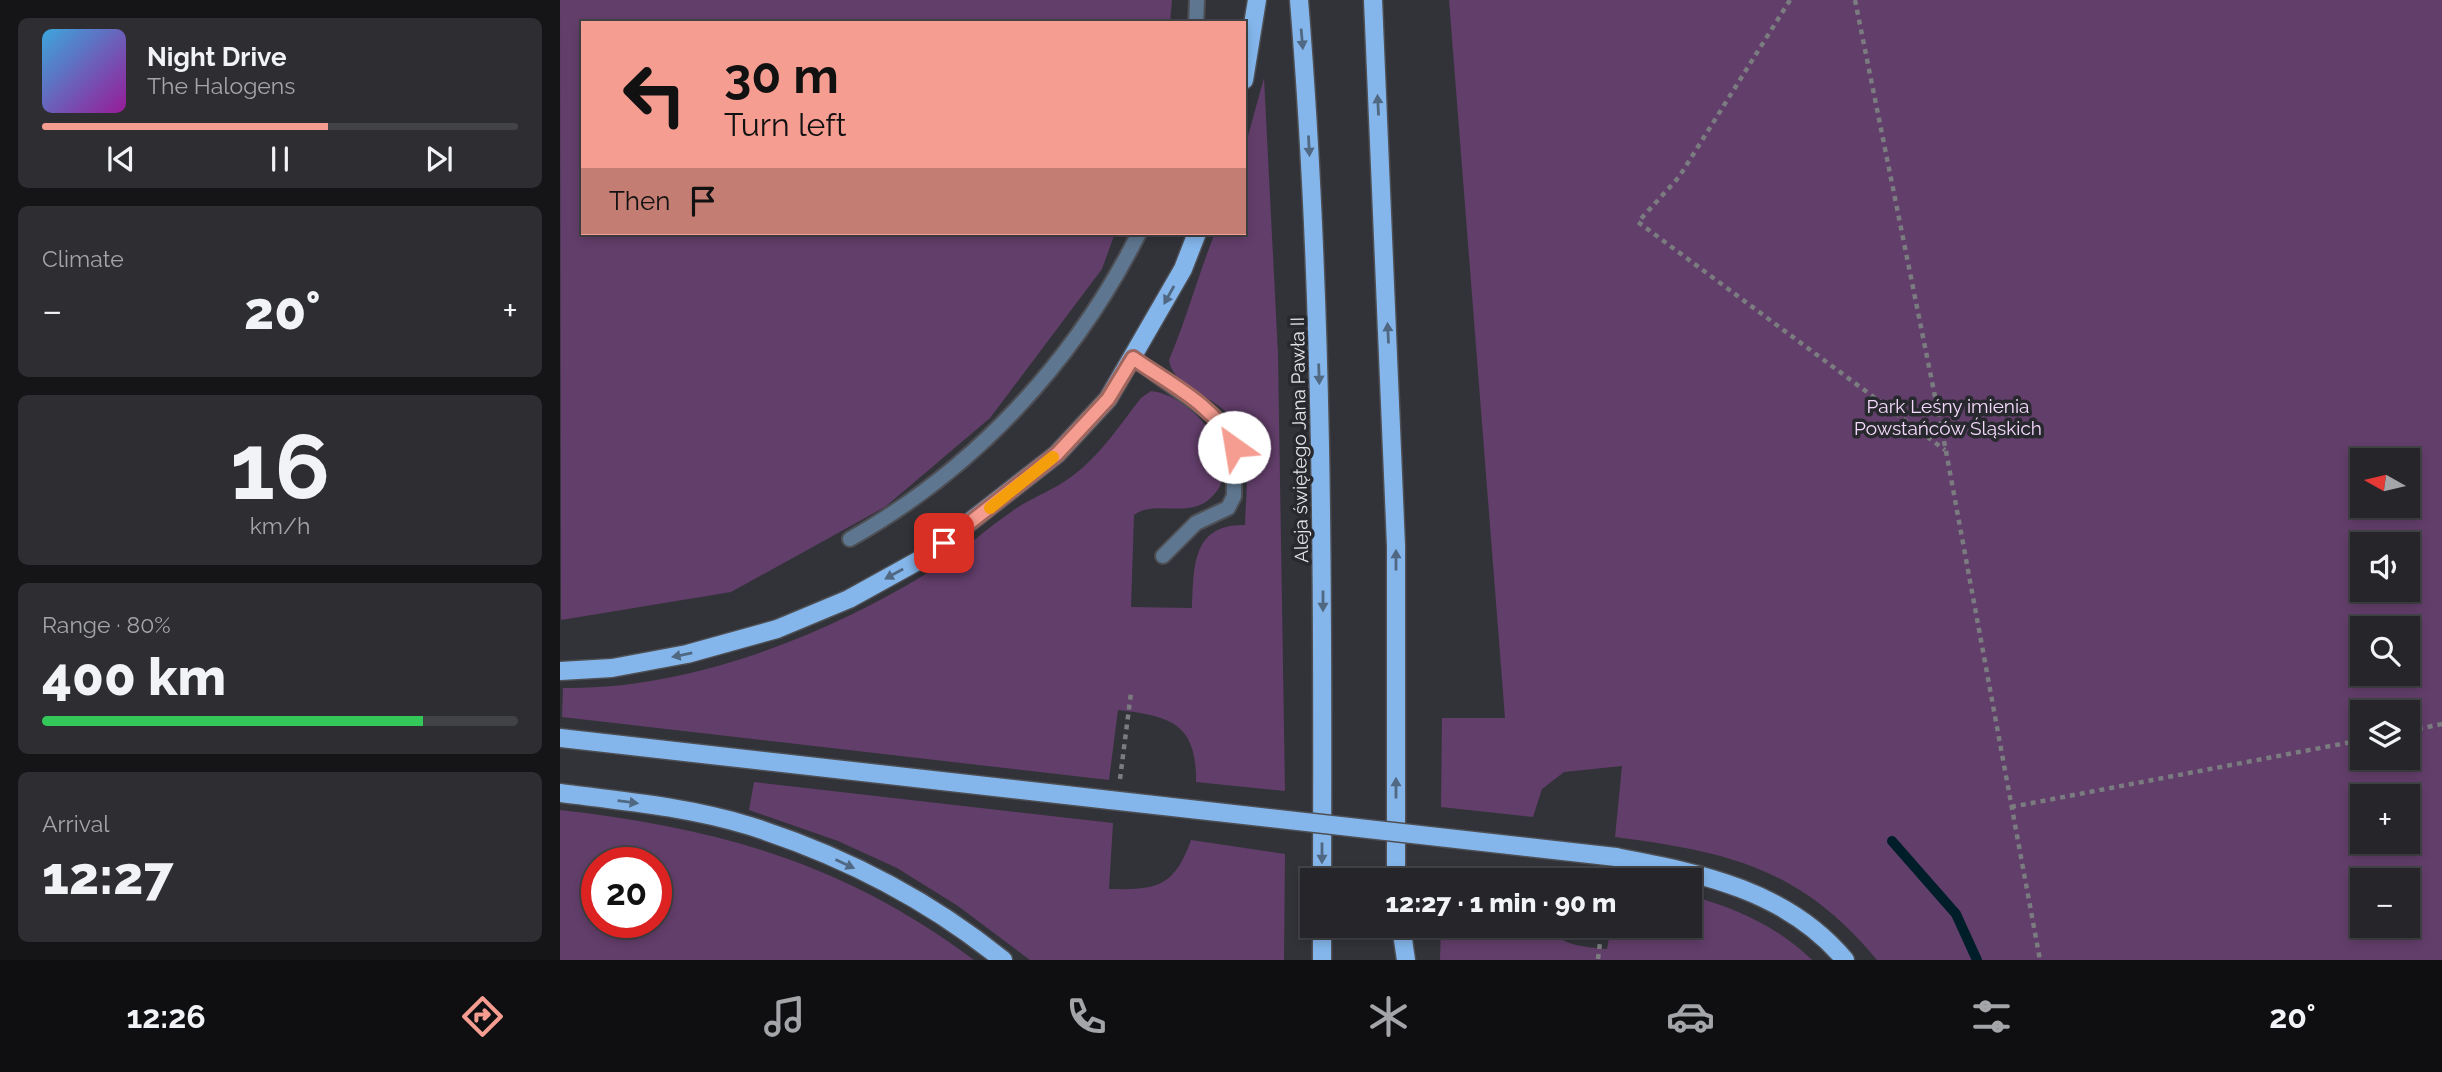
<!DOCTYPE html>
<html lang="en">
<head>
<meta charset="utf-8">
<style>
	body { margin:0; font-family:Raleway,sans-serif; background:#2e2e32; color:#f1f3f6; height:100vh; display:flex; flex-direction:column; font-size:26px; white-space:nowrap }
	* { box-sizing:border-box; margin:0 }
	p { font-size:23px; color:#a4a5a8 }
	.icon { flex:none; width:38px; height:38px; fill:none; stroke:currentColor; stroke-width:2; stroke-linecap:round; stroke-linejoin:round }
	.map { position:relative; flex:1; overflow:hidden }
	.panel { display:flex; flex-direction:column; gap:18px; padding:18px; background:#151517; width:560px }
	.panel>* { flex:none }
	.guide { position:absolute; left:21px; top:21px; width:665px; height:214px; border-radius:0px; box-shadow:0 4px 10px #0003,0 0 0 2px #424347; background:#f59d90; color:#111; overflow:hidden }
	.needle { width:46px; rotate:278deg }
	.controls { position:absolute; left:1790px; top:448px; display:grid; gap:14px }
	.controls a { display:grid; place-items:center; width:70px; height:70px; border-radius:0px; background:#26262a; box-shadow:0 4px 10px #0003,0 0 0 2px #424347; font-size:35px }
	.speed { position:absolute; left:21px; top:847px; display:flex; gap:14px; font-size:35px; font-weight:700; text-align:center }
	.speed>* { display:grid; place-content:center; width:91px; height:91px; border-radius:50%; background:#26262a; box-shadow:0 4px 10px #0003,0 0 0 2px #424347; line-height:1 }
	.speed .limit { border:10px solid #d22; background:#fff; color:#111 }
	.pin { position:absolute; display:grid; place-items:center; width:60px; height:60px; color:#fff; margin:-30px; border-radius:14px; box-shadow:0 4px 10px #0006 }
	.me { position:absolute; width:77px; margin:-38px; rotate:328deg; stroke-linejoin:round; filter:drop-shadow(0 0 5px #0008) }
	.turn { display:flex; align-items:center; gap:24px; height:147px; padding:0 28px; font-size:32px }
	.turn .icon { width:91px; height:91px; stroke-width:2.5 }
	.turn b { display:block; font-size:49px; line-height:60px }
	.then { display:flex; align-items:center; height:66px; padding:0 28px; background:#0003; gap:14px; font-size:26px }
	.big { font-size:52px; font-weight:800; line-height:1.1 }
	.panel .card { flex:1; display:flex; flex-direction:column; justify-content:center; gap:10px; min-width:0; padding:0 24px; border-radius:10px; background:#2e2e32 }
	.panel .dial { align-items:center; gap:0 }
	.dial b { font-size:91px; line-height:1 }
	.song { display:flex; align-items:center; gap:21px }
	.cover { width:84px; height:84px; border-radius:10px; background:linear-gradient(135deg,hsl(200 70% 55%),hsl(300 70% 35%)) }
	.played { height:7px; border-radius:4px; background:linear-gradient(90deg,#f59d90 60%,#424347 60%) }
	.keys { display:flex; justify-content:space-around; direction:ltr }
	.heat { display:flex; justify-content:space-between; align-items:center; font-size:38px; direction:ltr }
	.charge { height:10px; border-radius:5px; background:linear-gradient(90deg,#34c759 80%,#424347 0) }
	.trip { position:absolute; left:740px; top:868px; width:402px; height:70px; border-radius:0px; background:#26262a; box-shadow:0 4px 10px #0003,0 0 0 2px #424347; font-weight:800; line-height:70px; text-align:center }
	.tab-bar { display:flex; height:112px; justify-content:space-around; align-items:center; background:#0f0f11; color:#a4a5a8 }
	.tab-bar .icon { width:49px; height:49px }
	.tab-bar .on { color:#f59d90 }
	.tab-bar b { font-size:32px; color:#f1f3f6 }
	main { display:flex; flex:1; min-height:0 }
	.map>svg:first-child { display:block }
	.green { fill:#623e6a; fill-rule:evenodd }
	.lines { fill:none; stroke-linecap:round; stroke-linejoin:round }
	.stream { stroke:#001e2a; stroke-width:10 }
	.service-casing { stroke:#4e4f54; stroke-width:18 }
	.primary-casing { stroke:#4e4f54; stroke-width:21 }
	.path { stroke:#7b7c80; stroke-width:4.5; stroke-dasharray:5 5; stroke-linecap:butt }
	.service { stroke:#5e768f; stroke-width:14 }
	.primary { stroke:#84b6eb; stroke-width:18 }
	.primary-bridge-casing { stroke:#4e4f54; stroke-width:21; stroke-linecap:butt }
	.primary-bridge { stroke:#84b6eb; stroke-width:18 }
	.oneway { fill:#516883 }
	.route-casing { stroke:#9f665e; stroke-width:18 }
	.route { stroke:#f59d90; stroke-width:12 }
	.slow { stroke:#f59e0b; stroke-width:12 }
	.labels { text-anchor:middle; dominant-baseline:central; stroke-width:7; stroke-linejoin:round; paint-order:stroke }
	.park-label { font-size:19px; fill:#f5d9fc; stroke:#28292e }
	.street-label { font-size:19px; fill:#e4e5e8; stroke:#28292e }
</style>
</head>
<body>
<main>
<section class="panel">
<div class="card">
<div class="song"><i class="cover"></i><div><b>Night Drive</b><p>The Halogens</p></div></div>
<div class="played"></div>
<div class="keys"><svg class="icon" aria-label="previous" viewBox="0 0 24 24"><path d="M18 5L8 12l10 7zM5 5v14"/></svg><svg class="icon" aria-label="pause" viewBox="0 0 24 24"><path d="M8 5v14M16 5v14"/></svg><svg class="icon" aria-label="next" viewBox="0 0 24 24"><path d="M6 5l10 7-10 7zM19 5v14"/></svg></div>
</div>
<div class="card"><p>Climate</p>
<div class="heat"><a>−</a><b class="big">20°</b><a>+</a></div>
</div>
<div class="card dial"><b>16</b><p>km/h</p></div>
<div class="card"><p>Range · 80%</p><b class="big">400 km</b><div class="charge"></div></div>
<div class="card"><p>Arrival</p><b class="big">12:27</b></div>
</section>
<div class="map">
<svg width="1882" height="960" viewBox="0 0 1882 960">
	<rect width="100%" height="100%" fill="#323338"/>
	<g class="green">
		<path d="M0 0H612L610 23H23V233H555L542 269 430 418 325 507 171 592 1 620Z"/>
		<path d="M889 0H1882V960H1317C1241 868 1169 852 1055 837L1062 766 1004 772 982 789 973 817 881 807 882 718H945ZM1848 460V506H1802V460ZM1802 544H1848V590H1802ZM1802 628H1848V674H1802ZM1848 712V758H1802V712ZM1848 796V842H1802V796ZM1802 880H1848V926H1802Z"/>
		<path d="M704 78 718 354 725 791 636 782C637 723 610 716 558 710L549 780 2 717 3 688C131 690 267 635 374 569 401 552 425 530 451 512 470 498 492 491 511 477 539 457 560 425 581 398L591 391C633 395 694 466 647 501 625 517 594 500 574 515L571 607 632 608C634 568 631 524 685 525 686 489 693 449 671 418 656 396 612 387 609 360 627 318 638 275 655 233H684V150Z"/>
		<path d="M194 782 553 823 549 889C596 890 614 888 631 840L725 854 724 960H470L398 906 337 868 278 841 189 810Z"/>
		<path d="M0 810C158 828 285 863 414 960H0ZM37 863H96V922H37Z"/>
		<path d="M1131 896C1176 908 1218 927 1252 960H880L881 926H986C1001 946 1024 947 1047 949L1051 926H1130Z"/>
	</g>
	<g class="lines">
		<path class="stream" d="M1332 841 1396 914 1417 960"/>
		<defs>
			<g id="service">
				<path d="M636 23 637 0"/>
				<path d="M573 358 654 416 667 431 674 447V496L668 508 636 523 603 556"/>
				<path d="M290 539C415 469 515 361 579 233"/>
			</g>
			<g id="primary">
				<path d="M739 0C763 293 763 587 762 880"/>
				<path d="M813 0 836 546V880"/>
				<path d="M684 80 697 0"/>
				<path d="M0 671 52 668 127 654 217 629 289 599 365 557 497 454 548 399 623 269 637 233"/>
				<path d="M0 738 550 800"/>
				<path d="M0 793C63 801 129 807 190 826 281 855 369 900 443 960"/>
				<path d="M1056 857C1141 873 1228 891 1285 960"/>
				<path d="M841 926 846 960"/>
				<path d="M762 960V926"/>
			</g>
		</defs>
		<use href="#service" class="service-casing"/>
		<use href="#primary" class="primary-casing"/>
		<g class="path">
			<path d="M1230 0 1119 177 1078 222 1385 450"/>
			<path d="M1295 0 1386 451 1480 960"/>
			<path d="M1848 731 1882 724"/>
			<path d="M560 779 571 693"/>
			<path d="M1451 807 1802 740"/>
			<path d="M1038 959 1042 926"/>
		</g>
		<use href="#service" class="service"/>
		<use href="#primary" class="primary"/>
		<defs>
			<path id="primary-bridge" d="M550 800 1056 857"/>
		</defs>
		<use href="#primary-bridge" class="primary-bridge-casing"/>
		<use href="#primary-bridge" class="primary-bridge"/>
	</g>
	<defs><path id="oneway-solid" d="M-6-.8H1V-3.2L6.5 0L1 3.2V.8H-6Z" transform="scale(1.75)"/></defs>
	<g class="oneway">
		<use href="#oneway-solid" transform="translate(742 39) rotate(85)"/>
		<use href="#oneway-solid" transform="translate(818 105) rotate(-93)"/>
		<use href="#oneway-solid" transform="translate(749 146) rotate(87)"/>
		<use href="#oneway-solid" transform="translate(609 295) rotate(119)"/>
		<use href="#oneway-solid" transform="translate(828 333) rotate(-93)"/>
		<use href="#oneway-solid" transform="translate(759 374) rotate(88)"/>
		<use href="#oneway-solid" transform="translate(836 560) rotate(-90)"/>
		<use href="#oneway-solid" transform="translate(334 574) rotate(151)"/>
		<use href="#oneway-solid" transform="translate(763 601) rotate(90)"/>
		<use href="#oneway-solid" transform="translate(122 655) rotate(168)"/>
		<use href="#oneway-solid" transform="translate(836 788) rotate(-90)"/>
		<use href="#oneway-solid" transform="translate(68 802) rotate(7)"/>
		<use href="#oneway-solid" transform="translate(762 853) rotate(90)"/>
		<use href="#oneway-solid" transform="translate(285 864) rotate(25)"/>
	</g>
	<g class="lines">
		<defs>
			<path id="route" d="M384 543 497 454 548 399 573 358C608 383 657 406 674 447"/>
		</defs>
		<use href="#route" class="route-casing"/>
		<use href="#route" class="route"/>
		<path class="slow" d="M430 508 493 457"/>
	</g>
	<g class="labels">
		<g class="park-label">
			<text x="1388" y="406">Park Leśny imienia<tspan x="1388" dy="22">Powstańców Śląskich</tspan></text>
		</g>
		<g class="street-label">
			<text transform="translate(739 440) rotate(-91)">Aleja świętego Jana Pawła II</text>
		</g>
	</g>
</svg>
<div class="controls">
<a><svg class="needle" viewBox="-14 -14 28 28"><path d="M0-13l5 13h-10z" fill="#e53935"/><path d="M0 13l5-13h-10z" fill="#a4a5a8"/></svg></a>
<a><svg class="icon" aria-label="sound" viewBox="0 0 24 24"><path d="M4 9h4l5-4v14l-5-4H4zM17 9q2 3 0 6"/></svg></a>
<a><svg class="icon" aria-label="search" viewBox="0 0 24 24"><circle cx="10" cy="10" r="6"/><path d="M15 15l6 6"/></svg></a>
<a><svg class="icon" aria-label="layers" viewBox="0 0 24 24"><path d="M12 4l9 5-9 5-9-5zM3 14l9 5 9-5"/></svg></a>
<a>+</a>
<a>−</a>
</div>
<div class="speed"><div class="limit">20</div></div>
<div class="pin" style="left:384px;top:543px;background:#d93025"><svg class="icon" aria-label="arrive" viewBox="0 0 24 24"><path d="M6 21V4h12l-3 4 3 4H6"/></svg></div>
<svg class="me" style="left:674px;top:447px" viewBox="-20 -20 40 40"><circle r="19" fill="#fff"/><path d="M0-13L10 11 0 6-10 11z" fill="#f59d90"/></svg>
<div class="trip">12:27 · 1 min · 90 m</div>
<div class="guide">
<div class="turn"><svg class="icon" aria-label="left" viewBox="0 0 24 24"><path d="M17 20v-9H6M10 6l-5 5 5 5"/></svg><div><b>30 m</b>Turn left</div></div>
<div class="then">Then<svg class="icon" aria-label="arrive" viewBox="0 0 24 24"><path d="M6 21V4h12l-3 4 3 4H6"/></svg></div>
</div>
</div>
</main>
<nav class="tab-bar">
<b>12:26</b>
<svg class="icon on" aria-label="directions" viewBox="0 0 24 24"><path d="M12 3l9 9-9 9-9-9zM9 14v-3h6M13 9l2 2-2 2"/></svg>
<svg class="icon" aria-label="music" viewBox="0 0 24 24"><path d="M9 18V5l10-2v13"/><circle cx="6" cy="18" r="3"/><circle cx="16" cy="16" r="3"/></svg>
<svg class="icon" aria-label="phone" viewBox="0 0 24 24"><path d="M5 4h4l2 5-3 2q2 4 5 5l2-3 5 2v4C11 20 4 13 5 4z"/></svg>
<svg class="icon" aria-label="climate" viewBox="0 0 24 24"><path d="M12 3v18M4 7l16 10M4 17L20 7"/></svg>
<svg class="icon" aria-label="car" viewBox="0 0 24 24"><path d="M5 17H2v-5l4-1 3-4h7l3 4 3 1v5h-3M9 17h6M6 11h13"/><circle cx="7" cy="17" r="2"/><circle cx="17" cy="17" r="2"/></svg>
<svg class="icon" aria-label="filters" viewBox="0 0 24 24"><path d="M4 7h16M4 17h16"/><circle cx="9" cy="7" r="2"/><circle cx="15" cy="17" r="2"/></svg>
<b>20°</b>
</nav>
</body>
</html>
